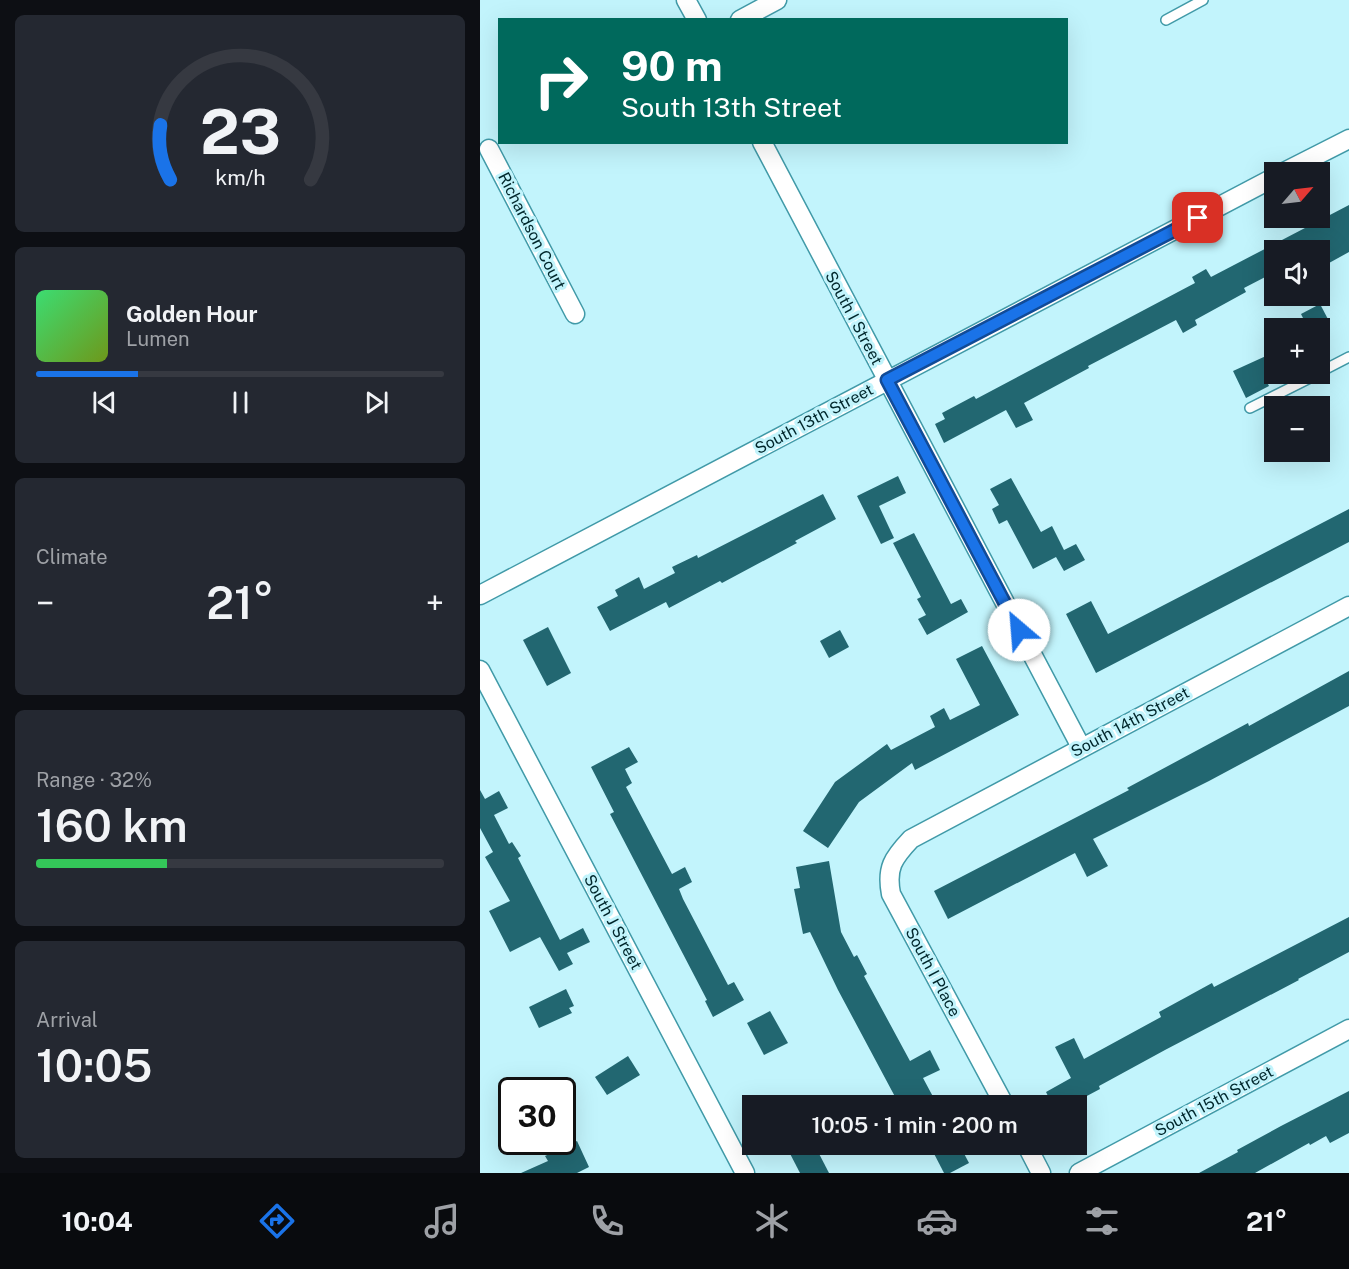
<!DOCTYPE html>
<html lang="en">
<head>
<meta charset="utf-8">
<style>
	body { margin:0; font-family:"Public Sans",sans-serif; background:#242831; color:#f1f3f6; height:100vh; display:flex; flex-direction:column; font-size:22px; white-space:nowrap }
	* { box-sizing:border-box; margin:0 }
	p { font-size:20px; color:#9ea1a6 }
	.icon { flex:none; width:33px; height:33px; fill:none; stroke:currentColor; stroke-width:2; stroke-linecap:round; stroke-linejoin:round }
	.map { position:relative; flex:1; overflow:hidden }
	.side { display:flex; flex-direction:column; gap:15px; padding:15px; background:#0d0f14; width:480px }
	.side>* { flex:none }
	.top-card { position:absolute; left:18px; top:18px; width:570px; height:126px; border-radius:0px; box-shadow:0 6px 24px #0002; background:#00695c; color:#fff; overflow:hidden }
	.needle { width:39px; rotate:62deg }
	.fabs { position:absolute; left:784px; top:162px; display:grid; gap:12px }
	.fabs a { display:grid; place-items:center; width:66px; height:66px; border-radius:0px; background:#171b24; box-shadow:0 6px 24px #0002; font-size:30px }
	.speed { position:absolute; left:18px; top:1077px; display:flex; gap:12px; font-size:30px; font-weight:700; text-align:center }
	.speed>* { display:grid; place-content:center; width:78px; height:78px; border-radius:50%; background:#171b24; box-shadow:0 6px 24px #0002; line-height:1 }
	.speed .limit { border:3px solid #111; border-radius:9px; background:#fff; color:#111 }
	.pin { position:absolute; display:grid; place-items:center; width:51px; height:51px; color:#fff; margin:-26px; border-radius:12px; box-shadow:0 3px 9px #0006 }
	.me { position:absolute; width:66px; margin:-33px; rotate:333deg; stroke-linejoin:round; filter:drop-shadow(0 0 4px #0008) }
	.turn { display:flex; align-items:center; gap:21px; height:126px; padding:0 24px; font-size:27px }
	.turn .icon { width:78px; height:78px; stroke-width:2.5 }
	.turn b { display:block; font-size:42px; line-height:51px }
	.big { font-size:45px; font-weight:600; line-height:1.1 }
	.side .widget { flex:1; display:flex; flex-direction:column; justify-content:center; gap:9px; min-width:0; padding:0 21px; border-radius:9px; background:#242831 }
	.side .dial { align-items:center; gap:0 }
	.dial svg { height:156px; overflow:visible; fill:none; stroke:#363941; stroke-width:7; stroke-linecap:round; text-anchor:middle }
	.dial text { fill:#f1f3f6; stroke:none }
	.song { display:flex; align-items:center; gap:18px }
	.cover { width:72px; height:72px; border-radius:9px; background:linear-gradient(135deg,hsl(140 70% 55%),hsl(80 70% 35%)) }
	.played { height:6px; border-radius:3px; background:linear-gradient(90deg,#1a73e8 25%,#363941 25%) }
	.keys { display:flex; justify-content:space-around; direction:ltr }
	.heat { display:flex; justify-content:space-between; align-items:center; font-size:33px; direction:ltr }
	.charge { height:9px; border-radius:4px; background:linear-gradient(90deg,#34c759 32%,#363941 0) }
	.trip { position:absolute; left:262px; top:1095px; width:345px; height:60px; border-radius:0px; background:#171b24; box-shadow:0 6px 24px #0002; font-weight:600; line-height:60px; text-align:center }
	.tab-bar { display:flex; height:96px; justify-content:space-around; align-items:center; background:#090b0e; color:#9ea1a6 }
	.tab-bar .icon { width:42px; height:42px }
	.tab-bar .current { color:#1a73e8 }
	.tab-bar b { font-size:27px; color:#f1f3f6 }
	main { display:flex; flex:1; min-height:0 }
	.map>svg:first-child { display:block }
	.building { fill:#226771 }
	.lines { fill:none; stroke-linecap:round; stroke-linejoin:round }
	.service-casing { stroke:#419aa8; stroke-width:12 }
	.minor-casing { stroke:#419aa8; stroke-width:21 }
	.service { stroke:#fff; stroke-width:9 }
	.minor { stroke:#fff; stroke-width:18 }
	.route-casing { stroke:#114b97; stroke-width:15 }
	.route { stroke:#1a73e8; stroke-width:10 }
	.labels { text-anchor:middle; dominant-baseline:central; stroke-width:6; stroke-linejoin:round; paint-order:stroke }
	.street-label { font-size:16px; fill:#00262b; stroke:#c2f4fc }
</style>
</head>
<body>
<main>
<section class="side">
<div class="widget dial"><svg viewBox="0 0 100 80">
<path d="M14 69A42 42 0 1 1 86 69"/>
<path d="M14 69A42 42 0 0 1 9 41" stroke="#1a73e8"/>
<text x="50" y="56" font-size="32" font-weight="700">23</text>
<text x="50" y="72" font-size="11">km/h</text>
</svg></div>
<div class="widget">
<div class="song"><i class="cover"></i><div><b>Golden Hour</b><p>Lumen</p></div></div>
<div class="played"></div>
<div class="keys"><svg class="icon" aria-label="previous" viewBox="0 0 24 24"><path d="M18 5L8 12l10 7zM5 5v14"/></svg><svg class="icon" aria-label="pause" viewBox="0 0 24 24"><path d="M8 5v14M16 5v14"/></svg><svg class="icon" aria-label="next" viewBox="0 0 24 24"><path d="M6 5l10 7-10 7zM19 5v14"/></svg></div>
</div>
<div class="widget"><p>Climate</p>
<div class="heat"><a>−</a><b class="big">21°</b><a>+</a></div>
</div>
<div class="widget"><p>Range · 32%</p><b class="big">160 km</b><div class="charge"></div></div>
<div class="widget"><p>Arrival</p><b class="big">10:05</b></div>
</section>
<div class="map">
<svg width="869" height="1173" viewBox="0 0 869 1173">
	<rect width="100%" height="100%" fill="#c2f4fc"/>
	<g class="building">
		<path d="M869 205V252L840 268V250H795V272L764 288 766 292 715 320 717 325 703 333 696 320 608 366 609 368 544 403 553 420 536 428 526 410 464 443 455 424 465 419 462 413 494 396 496 399 715 283 712 277 726 269 731 277Z"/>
		<path d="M840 304 850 323 839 328H828L821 314Z"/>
		<path d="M795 352V378L787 382 789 386 766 398 753 371Z"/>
		<path d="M418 476 426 493 399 506 414 538 401 544 377 496Z"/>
		<path d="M531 478 561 532 572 526 584 550 596 544 605 560 584 571 576 557 553 569 527 520 519 524 512 509 519 505 510 489Z"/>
		<path d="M343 494 356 519 315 541 317 543 242 583 240 581 189 608 186 602 130 631 117 607 138 596 135 590 159 577 164 589 195 573 192 567 217 555 218 558Z"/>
		<path d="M869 509V542L616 673 586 614 611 601 628 634Z"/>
		<path d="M434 533 471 604 481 599 488 612 447 635 438 619 446 615 437 599 441 597 413 543Z"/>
		<path d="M68 627 91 673 67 686 43 640Z"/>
		<path d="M360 630 369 647 349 658 340 641Z"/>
		<path d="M502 646 539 715 435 770 432 763 379 802 348 848 323 831 355 782 407 744 411 750 455 727 450 716 464 708 470 720 500 705 476 659Z"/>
		<path d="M869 671V706L729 781 613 839 628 866 607 877 595 853 468 919 454 891 649 790 647 788 768 723 769 726Z"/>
		<path d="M149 747 158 762 145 769 152 783 146 787 192 874 205 867 212 882 199 889 203 899 248 985 254 982 264 1000 233 1017 225 1001 227 1000 130 814 134 812 111 767Z"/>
		<path d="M0 790 5 799 19 791 28 808 14 815 29 844 32 842 41 856 38 858 80 940 103 928 110 942 87 953 93 964 79 971 60 937 30 952 9 911 30 901 5 857 13 852 0 828Z"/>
		<path d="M349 861 361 932 374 957 377 955 387 974 384 976 430 1061 450 1050 460 1070 443 1078 458 1106H420L358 990 330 932 323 934 314 889 320 888 316 867Z"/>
		<path d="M869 917V952L818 979 819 980 685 1050 619 1086 620 1089 588 1106H573L566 1092 591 1078 575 1047 594 1038 604 1059 681 1017 679 1012 732 983 734 987Z"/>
		<path d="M86 989 94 1006 89 1008 92 1013 59 1028 49 1007Z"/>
		<path d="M290 1011 308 1043 284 1055 267 1023Z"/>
		<path d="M148 1056 160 1075 127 1095 115 1077Z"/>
		<path d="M869 1091V1133L850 1143 846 1136 830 1145 829 1143 775 1173H719L758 1152 757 1150 801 1126Z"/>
		<path d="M97 1141 109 1167 97 1173H41L68 1161 65 1156Z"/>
		<path d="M305 1144H334L349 1173H320Z"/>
		<path d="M449 1144H479L489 1163 470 1173H464Z"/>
	</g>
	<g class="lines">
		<defs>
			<g id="service">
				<path d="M686 20 723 0"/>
				<path d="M840 372 869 357"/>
				<path d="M770 408 838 374"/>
			</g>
			<g id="minor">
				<path d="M206 0 217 20"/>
				<path d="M260 20 297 0"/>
				<path d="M282 142 601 747"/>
				<path d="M9 149 95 314"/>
				<path d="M804 172 869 139"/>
				<path d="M0 595 795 177"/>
				<path d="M0 670 265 1173"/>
				<path d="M525 1106 411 894C406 868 413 858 431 839L869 606"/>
				<path d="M546 1144 561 1173"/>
				<path d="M599 1173 869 1029"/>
			</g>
		</defs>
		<use href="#service" class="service-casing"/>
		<use href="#minor" class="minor-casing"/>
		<use href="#service" class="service"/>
		<use href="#minor" class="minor"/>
	</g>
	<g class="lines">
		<defs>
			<path id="route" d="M539 630 407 380 718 218"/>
		</defs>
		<use href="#route" class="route-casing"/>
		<use href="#route" class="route"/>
	</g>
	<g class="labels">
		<g class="street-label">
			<text transform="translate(52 231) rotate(63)">Richardson Court</text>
			<text transform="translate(374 318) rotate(62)">South I Street</text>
			<text transform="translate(334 419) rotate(-28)">South 13th Street</text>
			<text transform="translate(650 722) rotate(-28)">South 14th Street</text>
			<text transform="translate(133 922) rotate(62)">South J Street</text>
			<text transform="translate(453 972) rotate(62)">South I Place</text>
			<text transform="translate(734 1101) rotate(-28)">South 15th Street</text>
		</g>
	</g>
</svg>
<div class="fabs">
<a><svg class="needle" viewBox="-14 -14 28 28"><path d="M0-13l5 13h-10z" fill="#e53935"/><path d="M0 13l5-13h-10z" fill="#9ea1a6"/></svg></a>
<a><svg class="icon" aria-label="sound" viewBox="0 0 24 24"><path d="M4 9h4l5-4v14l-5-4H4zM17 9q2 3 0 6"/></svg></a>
<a>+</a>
<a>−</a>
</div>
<div class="speed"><div class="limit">30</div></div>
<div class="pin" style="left:718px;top:218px;background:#d93025"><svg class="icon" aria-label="arrive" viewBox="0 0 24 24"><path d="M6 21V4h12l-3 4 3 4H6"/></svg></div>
<svg class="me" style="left:539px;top:630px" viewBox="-20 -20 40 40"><circle r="19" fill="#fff"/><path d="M0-13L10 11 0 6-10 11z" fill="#1a73e8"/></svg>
<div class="trip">10:05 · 1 min · 200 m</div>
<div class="top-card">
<div class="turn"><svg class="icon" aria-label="right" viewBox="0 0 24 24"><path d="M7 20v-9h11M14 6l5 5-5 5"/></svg><div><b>90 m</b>South 13th Street</div></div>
</div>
</div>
</main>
<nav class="tab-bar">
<b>10:04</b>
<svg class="icon current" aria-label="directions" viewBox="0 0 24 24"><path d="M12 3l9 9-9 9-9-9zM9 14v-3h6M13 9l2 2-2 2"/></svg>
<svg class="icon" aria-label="music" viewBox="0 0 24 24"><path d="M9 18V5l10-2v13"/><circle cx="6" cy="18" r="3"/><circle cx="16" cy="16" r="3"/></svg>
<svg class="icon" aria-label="phone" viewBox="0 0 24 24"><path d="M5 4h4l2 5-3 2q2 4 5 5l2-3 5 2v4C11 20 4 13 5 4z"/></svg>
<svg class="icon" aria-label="climate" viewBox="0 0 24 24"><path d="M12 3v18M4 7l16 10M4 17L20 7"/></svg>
<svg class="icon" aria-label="car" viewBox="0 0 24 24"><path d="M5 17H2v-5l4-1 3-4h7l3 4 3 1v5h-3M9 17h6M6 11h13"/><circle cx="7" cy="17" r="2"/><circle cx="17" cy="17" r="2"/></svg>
<svg class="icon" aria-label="filters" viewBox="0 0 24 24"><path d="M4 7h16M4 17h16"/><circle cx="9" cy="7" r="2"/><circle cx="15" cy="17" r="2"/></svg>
<b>21°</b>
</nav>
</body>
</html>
